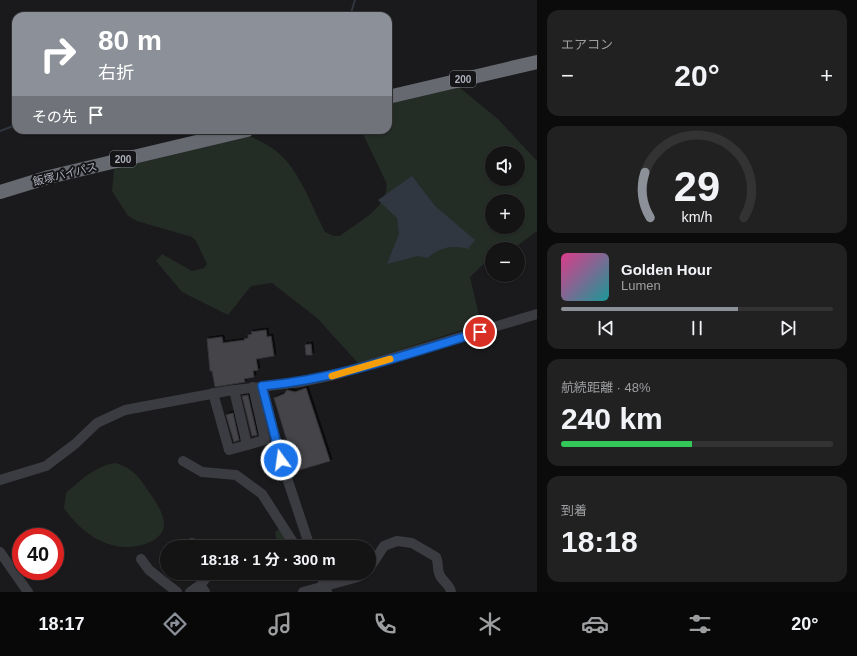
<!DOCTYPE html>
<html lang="ja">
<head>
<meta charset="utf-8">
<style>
	body { margin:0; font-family:Helvetica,"Noto Sans JP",sans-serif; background:#212122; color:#f1f3f6; height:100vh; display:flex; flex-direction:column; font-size:15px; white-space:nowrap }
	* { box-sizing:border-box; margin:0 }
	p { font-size:13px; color:#9d9ea0 }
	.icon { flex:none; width:22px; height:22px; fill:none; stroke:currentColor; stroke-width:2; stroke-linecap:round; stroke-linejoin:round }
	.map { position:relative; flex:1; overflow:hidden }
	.details { display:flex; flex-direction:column; gap:10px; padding:10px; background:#0b0b0c; width:320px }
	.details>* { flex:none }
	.guide { position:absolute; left:12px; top:12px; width:380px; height:122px; border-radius:12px; box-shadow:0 1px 3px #0004,0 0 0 1px #333334; background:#8c9099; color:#fff; overflow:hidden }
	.controls { position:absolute; left:485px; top:146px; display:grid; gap:8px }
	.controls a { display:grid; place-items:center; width:40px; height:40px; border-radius:50%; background:#141415; box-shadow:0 1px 3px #0004,0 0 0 1px #333334; font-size:20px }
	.speed { position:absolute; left:12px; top:528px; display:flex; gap:8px; font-size:20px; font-weight:700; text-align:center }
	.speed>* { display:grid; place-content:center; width:52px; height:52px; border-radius:50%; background:#141415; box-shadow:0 1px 3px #0004,0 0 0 1px #333334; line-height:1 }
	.speed .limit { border:6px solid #d22; background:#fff; color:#111 }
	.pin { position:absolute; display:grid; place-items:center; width:34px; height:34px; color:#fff; margin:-17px; border:2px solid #fff; border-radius:50%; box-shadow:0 1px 4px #0007 }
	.me { position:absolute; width:44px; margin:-22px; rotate:346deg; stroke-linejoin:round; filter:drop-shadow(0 0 3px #0008) }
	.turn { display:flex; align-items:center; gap:14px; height:84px; padding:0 20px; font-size:18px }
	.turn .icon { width:52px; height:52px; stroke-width:2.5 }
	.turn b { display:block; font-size:28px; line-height:34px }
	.then { display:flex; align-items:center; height:38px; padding:0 20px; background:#0003; gap:8px; font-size:15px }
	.big { font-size:30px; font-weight:700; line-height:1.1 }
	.details .widget { flex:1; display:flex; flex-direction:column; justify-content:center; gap:6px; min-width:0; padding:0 14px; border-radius:12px; background:#212122 }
	.details .dial { align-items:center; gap:0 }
	.dial svg { height:104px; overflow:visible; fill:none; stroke:#333334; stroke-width:7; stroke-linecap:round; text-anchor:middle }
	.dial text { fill:#f1f3f6; stroke:none }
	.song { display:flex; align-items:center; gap:12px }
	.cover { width:48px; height:48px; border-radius:6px; background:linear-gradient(135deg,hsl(330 70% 55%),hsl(180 70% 35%)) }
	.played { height:4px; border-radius:2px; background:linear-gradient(90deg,#8c9099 65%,#333334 65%) }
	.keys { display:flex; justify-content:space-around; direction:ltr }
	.heat { display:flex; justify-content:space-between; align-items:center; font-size:22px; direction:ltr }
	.charge { height:6px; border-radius:3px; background:linear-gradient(90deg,#34c759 48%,#333334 0) }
	.trip { position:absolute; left:160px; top:540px; width:216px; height:40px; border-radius:20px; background:#141415; box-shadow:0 1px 3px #0004,0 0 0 1px #333334; font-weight:700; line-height:40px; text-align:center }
	.tab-bar { display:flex; height:64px; justify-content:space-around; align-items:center; background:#080808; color:#9d9ea0 }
	.tab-bar .icon { width:28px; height:28px }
	.tab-bar .active { color:#8c9099 }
	.tab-bar b { font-size:18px; color:#f1f3f6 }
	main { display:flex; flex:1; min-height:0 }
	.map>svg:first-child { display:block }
	.green { fill:#242c26; fill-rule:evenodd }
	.water { fill:#303740 }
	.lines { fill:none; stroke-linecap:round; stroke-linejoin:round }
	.stream { stroke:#303740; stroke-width:2 }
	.building { fill:#444549; stroke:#343438; filter:url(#shadow) }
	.minor { stroke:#3b3c41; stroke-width:10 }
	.highway { stroke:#676971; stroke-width:14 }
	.route-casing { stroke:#114b97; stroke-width:10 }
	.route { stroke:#1a73e8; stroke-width:7 }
	.slow { stroke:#f59e0b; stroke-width:7 }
	.labels { text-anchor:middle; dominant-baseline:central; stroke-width:4; stroke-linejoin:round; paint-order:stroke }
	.shield { fill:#151517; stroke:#7f828a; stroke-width:1 }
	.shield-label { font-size:10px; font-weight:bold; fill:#adb0bb }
	.street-label { font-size:11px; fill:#adb0bb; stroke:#151517 }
</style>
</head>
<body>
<main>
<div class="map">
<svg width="537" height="592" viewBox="0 0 537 592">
	<defs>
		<filter id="shadow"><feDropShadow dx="2" dy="-2" stdDeviation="0" flood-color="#0009"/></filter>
	</defs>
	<rect width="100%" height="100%" fill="#1a1a1c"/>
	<g class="green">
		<path d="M454 83 498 119 537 161V231L513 249H492V256L470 277 481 324 358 363 317 318 272 283 251 286 228 315 182 292 156 261 162 254 192 271 204 268 207 264 196 241 192 237 137 221 128 216 112 191 114 170 120 159 242 132C252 137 263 142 272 148 298 165 311 205 325 232L334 236H340C357 222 391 207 386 182L361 130H388V96ZM492 153H518V179H492ZM492 201H518V227H492Z"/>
		<path d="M115 463C133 468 139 477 149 492 155 500 165 515 164 526 161 546 127 550 112 545 92 540 75 524 64 508L66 493C81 480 95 466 115 463Z"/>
		<path d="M281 528 293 547H278L275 532Z"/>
	</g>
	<path class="water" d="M412 176 435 206 475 240 468 249C450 245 442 247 427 258L418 256 387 264 399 234 397 218 378 200Z"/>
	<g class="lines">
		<g class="stream">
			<path d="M350 16 355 0"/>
			<path d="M0 131 16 125"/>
		</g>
	</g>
	<g class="building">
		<path d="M266 330 267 337 271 336 274 356 256 359 258 370 253 371 254 377 244 379 245 382 215 387 212 371H210L207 339 222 337 223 343 245 340 244 339 248 338V335L252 334 251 332Z"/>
		<path d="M311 344 312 355H306L305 345Z"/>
		<path d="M306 388 330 461 296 471 274 398 284 394 287 390 295 392Z"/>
		<path d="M248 395 257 435 252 436 242 396Z"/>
		<path d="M233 413 239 440 234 442 226 415Z"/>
	</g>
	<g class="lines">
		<g class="minor">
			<path d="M262 386 281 460 310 547"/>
			<path d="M234 390 247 445"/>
			<path d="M213 393 229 450 265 440 253 387"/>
			<path d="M183 461 202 472 236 475 262 494 296 547"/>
			<path d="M0 480 46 466 75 444 97 423 125 410 227 391 301 382 338 374 537 314"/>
			<path d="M192 543 200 547"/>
			<path d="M0 552 28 592"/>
			<path d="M141 559 149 570 177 592"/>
			<path d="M369 569 384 546 397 541 412 543 436 557C439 563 437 568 439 573 441 581 450 584 451 592"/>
			<path d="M320 573 327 592"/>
			<path d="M200 585 210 573"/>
			<path d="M190 592 200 585 205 592"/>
			<path d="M303 592 358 577 365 573"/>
		</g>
		<g class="highway">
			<path d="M388 97 537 62"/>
			<path d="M0 192 49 177 247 130"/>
		</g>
	</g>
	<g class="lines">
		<defs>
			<path id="route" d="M281 460 262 386C337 379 408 354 480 332"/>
		</defs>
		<use href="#route" class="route-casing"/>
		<use href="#route" class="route"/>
		<path class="slow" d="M332 376 390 359"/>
	</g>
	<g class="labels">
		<g class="shield">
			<rect x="450" y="71" width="26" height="16" rx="3"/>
			<rect x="110" y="151" width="26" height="16" rx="3"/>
		</g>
		<g class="shield-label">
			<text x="463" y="79">200</text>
			<text x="123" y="159">200</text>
		</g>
		<g class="street-label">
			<text transform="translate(65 174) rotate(-14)">飯塚バイパス</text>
		</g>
	</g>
</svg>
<div class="controls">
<a><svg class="icon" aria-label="sound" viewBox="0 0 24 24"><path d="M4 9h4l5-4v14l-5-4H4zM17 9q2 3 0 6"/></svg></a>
<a>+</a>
<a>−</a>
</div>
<div class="speed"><div class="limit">40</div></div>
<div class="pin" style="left:480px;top:332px;background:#d93025"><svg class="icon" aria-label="arrive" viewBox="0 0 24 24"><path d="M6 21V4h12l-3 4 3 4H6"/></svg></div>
<svg class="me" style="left:281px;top:460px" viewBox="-20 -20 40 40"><circle r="17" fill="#1a73e8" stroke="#fff" stroke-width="3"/><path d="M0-11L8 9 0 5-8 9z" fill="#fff"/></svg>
<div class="trip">18:18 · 1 分 · 300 m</div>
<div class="guide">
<div class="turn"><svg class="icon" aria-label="right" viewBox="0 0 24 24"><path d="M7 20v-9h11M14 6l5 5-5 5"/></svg><div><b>80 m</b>右折</div></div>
<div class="then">その先<svg class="icon" aria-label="arrive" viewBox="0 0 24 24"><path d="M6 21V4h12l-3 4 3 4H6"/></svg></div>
</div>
</div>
<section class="details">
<div class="widget"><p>エアコン</p>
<div class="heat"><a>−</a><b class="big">20°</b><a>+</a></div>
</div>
<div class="widget dial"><svg viewBox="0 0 100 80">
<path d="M14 69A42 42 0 1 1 86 69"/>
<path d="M14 69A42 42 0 0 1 10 34" stroke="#8c9099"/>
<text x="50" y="56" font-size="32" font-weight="700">29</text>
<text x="50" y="72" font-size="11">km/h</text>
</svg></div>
<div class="widget">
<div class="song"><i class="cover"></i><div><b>Golden Hour</b><p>Lumen</p></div></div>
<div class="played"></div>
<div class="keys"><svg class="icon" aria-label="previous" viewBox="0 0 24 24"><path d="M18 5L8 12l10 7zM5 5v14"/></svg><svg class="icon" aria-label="pause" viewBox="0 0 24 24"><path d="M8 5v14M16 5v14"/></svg><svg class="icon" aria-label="next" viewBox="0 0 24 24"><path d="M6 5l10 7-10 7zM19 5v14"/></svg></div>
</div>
<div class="widget"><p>航続距離 · 48%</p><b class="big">240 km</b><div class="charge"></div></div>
<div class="widget"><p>到着</p><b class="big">18:18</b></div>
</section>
</main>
<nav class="tab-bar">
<b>18:17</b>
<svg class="icon active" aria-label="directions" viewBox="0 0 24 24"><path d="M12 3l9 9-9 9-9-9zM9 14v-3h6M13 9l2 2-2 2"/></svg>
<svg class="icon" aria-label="music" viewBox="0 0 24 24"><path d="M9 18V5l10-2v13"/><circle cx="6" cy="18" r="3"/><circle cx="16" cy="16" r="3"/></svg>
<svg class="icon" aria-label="phone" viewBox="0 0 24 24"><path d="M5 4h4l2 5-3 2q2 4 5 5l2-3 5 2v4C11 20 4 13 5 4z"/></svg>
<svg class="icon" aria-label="climate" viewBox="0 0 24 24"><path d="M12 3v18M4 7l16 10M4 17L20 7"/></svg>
<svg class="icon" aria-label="car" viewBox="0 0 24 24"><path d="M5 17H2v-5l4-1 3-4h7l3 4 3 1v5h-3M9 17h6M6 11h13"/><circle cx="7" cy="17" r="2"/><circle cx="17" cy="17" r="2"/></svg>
<svg class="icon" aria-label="filters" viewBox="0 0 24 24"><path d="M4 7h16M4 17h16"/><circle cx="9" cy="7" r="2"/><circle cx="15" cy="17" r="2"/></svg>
<b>20°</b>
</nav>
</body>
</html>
